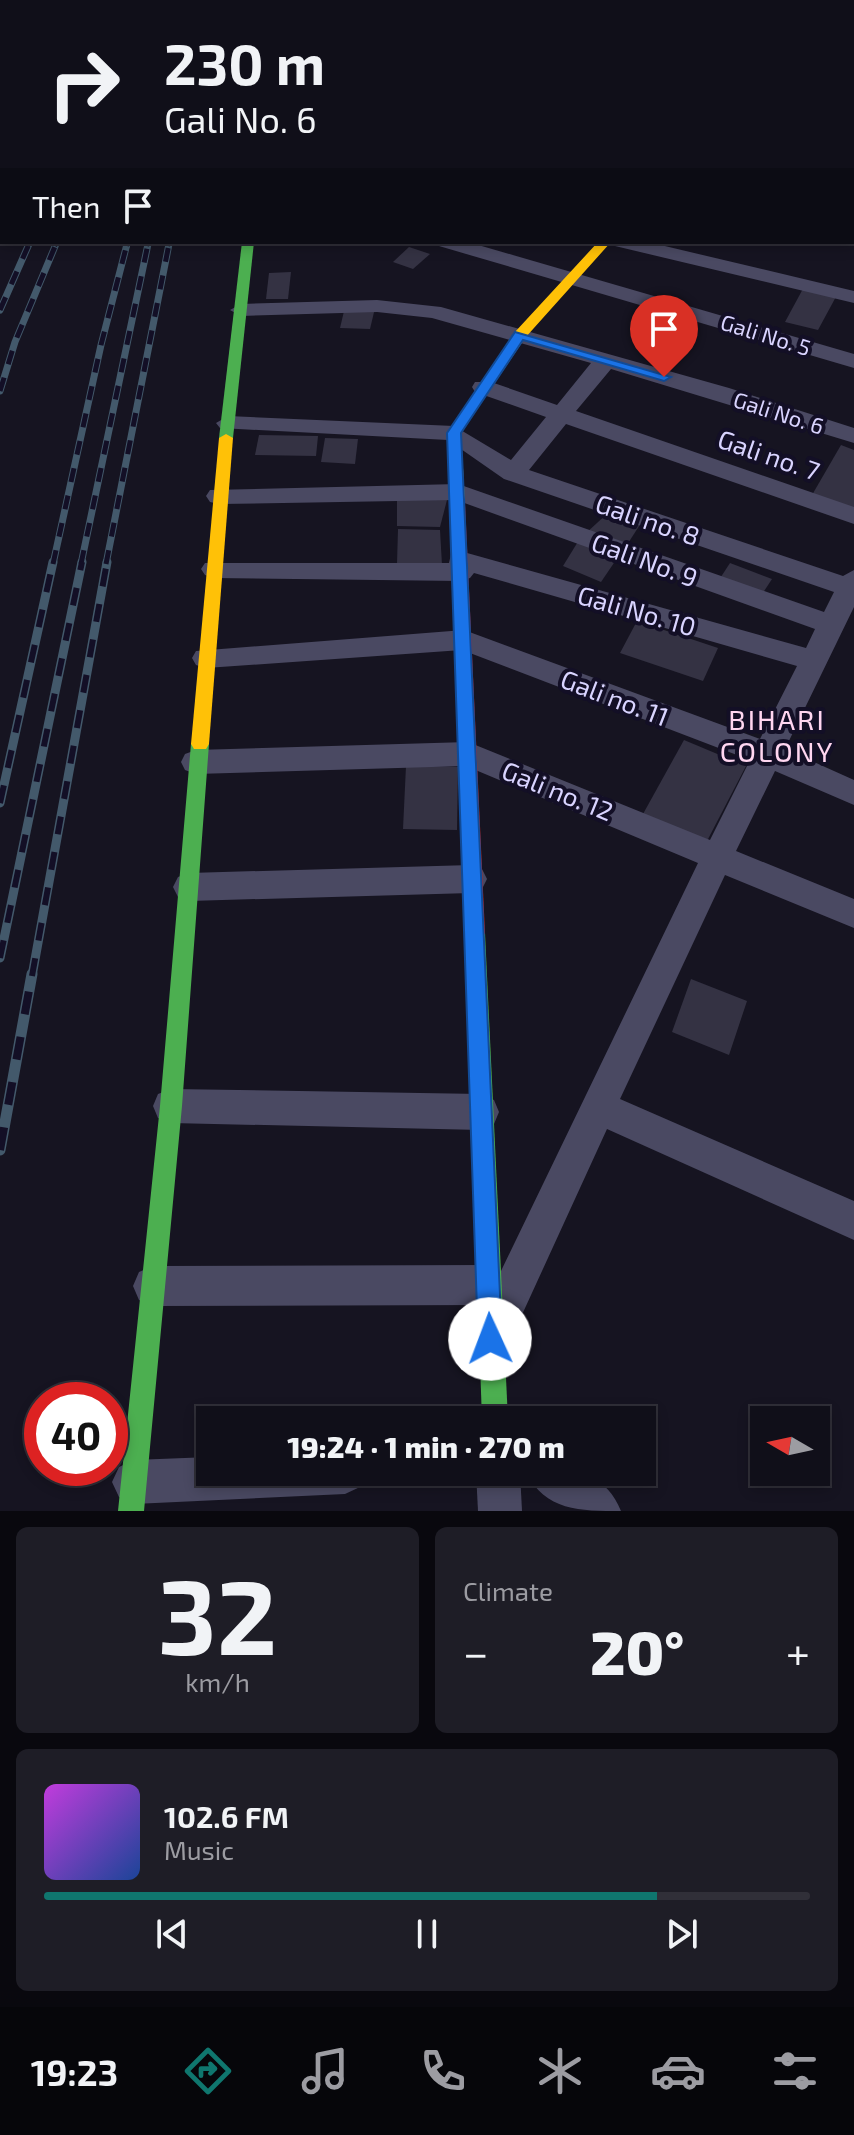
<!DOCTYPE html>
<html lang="en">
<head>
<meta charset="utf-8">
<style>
	body { margin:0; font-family:"Exo 2",sans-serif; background:#1e1d26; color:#f1f3f6; height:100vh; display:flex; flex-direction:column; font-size:30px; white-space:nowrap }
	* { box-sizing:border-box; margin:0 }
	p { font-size:26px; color:#9c9ca2 }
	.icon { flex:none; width:44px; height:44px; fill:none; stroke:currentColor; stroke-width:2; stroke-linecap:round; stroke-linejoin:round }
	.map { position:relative; height:1511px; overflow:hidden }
	.sheet { display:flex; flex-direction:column; gap:16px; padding:16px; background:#09080e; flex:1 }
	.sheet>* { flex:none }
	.top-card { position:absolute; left:0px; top:0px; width:854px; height:244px; box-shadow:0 4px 12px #0003,0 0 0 2px #302f38; background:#100f19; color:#f1f3f6; overflow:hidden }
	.needle { width:52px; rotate:279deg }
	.fabs { position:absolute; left:750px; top:1406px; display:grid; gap:16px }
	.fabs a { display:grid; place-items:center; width:80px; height:80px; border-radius:0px; background:#100f19; box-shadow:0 4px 12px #0003,0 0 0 2px #302f38; font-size:40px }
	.speed { position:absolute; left:24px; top:1382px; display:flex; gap:16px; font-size:40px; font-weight:700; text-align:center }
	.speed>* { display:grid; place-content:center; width:104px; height:104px; border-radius:50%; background:#100f19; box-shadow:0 4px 12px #0003,0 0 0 2px #302f38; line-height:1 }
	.speed .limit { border:12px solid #d22; background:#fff; color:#111 }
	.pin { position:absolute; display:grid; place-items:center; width:68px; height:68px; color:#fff; margin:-82px -34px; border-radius:50% 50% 50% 0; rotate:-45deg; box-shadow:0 0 8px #0007 }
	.pin .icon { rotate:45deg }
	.me { position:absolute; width:88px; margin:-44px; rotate:358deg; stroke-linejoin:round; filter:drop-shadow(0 0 6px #0008) }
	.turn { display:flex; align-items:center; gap:28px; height:168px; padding:0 32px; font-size:36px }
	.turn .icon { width:104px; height:104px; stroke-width:2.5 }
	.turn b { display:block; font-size:56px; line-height:68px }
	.then { display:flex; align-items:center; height:76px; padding:0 32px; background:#0003; gap:16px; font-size:30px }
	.big { font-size:60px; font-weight:800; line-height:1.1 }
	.sheet .widget { flex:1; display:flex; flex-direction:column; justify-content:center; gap:12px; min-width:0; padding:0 28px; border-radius:12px; background:#1e1d26 }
	.sheet .dial { align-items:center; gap:0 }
	.dial b { font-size:104px; line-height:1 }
	.song { display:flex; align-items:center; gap:24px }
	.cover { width:96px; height:96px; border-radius:12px; background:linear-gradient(135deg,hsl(290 70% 55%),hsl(220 70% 35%)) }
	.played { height:8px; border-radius:4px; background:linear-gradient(90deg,#0f766e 80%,#302f38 80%) }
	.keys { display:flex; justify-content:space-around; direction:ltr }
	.heat { display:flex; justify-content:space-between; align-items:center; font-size:44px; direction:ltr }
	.sheet .tiles { flex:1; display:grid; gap:16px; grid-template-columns:1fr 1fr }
	.widget:last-child { grid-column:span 2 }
	.trip { position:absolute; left:196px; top:1406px; width:460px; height:80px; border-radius:0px; background:#100f19; box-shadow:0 4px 12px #0003,0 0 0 2px #302f38; font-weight:800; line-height:80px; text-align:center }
	.dock { display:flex; height:128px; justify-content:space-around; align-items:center; background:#06060a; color:#9c9ca2 }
	.dock .icon { width:56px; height:56px }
	.dock .active { color:#0f766e }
	.dock b { font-size:36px; color:#f1f3f6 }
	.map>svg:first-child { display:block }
	.building { fill:#343243 }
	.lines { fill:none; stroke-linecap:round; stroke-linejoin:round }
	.street { fill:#4a4962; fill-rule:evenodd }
	.fast { fill:#4caf50; fill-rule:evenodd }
	.slow { fill:#ffc107; fill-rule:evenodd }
	.jam { fill:#c62828; fill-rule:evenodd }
	.rail-far3-casing { stroke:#43596b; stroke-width:6 }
	.rail-far2-casing { stroke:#43596b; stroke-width:7 }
	.rail-far1-casing { stroke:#43596b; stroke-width:9 }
	.rail-casing { stroke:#43596b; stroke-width:11 }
	.rail-far3 { stroke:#130f26; stroke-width:4; stroke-dasharray:11; stroke-linecap:butt }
	.rail-far2 { stroke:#130f26; stroke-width:5; stroke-dasharray:14; stroke-linecap:butt }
	.rail-far1 { stroke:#130f26; stroke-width:6; stroke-dasharray:18; stroke-linecap:butt }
	.rail { stroke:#130f26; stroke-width:8; stroke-dasharray:23; stroke-linecap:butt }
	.route { fill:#1a73e8; stroke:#114b97; stroke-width:2 }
	.labels { text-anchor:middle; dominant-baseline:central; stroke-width:8; stroke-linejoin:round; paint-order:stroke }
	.far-street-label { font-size:22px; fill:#d9d4ff; stroke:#130f26 }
	.street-label { font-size:26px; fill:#d9d4ff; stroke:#130f26 }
	.neighbourhood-label { font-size:28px; letter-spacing:2px; fill:#ffd6f0; stroke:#130f26 }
</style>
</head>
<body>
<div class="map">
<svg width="854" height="1511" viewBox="0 0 854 1511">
	<rect width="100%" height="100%" fill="#161421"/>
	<g class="building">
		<path d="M409 247 430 254 413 269 393 262Z"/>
		<path d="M291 272 288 299H266L269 273Z"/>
		<path d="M805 285 838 293 818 330 785 322Z"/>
		<path d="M345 307 375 308 370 329 340 328Z"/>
		<path d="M259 435 318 436 316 456 255 455Z"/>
		<path d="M325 438 358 439 355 464 321 462Z"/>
		<path d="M841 445 854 450V510L812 495Z"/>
		<path d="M448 496 440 527 397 526V497Z"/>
		<path d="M609 512 641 523 625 548 585 534Z"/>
		<path d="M398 529 440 530 442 565 397 564Z"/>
		<path d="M579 540 620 554 601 582 563 566Z"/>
		<path d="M730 563 772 579 757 602 715 586Z"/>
		<path d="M637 621 718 648 703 681 620 653Z"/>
		<path d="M684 740 746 766 707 841 643 814Z"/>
		<path d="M406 766 458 767 457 830 403 829Z"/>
		<path d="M691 979 747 1001 729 1055 672 1032Z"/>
	</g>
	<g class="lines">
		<g class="street">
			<rect x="273" y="0" width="16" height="2"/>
			<path d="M355 0H383L385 2H357Z"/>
			<rect x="551" y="0" width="16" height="2"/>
			<rect x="796" y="0" width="16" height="2"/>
			<path d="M854 153V165L852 166V154Z"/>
			<path d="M852 193 854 194V206L852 205Z"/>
			<path d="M852 232H854V245L845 242H852Z"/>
			<path d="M436 242H468L854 354V368L439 246Z"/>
			<path d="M612 242H648L854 291V303L615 246Z"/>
			<path d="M377 300 441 307 729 388 854 428V443L611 369 576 411 854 507V524L566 424 529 470 843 576 854 570V607L785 749 854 780V805L775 771 736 851 854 899V928L725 875 620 1099 854 1201V1240L607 1129 515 1330 501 1336 487 1330 481 1316 485 1305 153 1306 139 1300 133 1286 139 1272 153 1266 488 1265 501 1271 698 863 466 766 196 774 185 770 181 762 185 754 196 750 468 742 710 840 750 760 462 650 206 668 196 665 192 658 196 651 464 630 760 739 797 666 474 573 470 578 461 581 214 578 205 575 201 569 205 563H449L451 554 460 551 806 648 815 629 456 500 219 504 210 502 206 496 210 490 458 484 824 612 834 592 504 479 448 440 220 428 216 423 228 416 454 426 511 460 546 417 475 392 472 387 475 382H491L557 405 591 363 432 318 377 312 241 316 230 310 241 304Z"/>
			<path d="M471 865 482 869 487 879 482 889 471 893 189 901 178 897 173 887 178 877 189 873Z"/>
			<path d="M171 1089 481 1094 494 1100 499 1112 494 1124 481 1130 171 1123 158 1118 153 1106 158 1094Z"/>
			<path d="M210 1457V1472H367L360 1487 345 1494 134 1504 119 1497 112 1482 119 1467 134 1460Z"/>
			<path d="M476 1472H520L522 1511H478Z"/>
			<path d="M526 1472C567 1472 603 1466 621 1511 580 1511 545 1511 526 1472Z"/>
		</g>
		<g class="fast">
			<path d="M242 242H254L233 438 226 442 219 438Z"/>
			<path d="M200 737 206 739 209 744 182 1106 144 1511H118L160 1106 191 744 194 739Z"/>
			<path d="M475 924 482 927 485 933 508 1420H482L465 933 468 927Z"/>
		</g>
		<g class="slow">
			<path d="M598 242H611L525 338 461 433 465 503 462 506H452L447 433 515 332Z"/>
			<path d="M226 434 233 438 209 744 206 749H194L191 744 219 438Z"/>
		</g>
		<path class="jam" d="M457 498 465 503 485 933 482 939 475 942 468 939 465 933 449 503Z"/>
		<defs>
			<g id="rail-far3">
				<path d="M28 246 30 242"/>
				<path d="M55 246 57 242"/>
				<path d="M127 246 128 242"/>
				<path d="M147 246 148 242"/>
				<path d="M168 246 169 242"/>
			</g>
			<g id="rail-far2">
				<path d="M0 310 29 244"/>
				<path d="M0 391 15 342 56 244"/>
				<path d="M53 564 101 345 127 244"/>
				<path d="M81 564 148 244"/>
				<path d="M106 564 169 244"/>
			</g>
			<g id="rail-far1">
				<path d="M0 803 53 562"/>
				<path d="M0 958 82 562"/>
				<path d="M32 976 107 562"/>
			</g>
			<path id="rail" d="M0 1150 32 974"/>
		</defs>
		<use href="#rail-far3" class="rail-far3-casing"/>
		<use href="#rail-far2" class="rail-far2-casing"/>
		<use href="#rail-far1" class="rail-far1-casing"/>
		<use href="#rail" class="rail-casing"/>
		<use href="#rail-far3" class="rail-far3"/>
		<use href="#rail-far2" class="rail-far2"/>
		<use href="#rail-far1" class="rail-far1"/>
		<use href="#rail" class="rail"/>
	</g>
	<path class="route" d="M515 332 671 377 664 381 523 340 461 433 502 1339 499 1348 490 1352 481 1348 478 1339 447 433Z"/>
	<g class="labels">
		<g class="far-street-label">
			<text transform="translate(766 334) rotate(17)">Gali No. 5</text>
			<text transform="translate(779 412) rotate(18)">Gali No. 6</text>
		</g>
		<g class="street-label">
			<text transform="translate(769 454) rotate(19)">Gali no. 7</text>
			<text transform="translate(648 519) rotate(19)">Gali no. 8</text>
			<text transform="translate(645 559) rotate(20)">Gali No. 9</text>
			<text transform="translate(637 610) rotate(16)">Gali No. 10</text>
			<text transform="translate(615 697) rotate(21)">Gali no. 11</text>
			<text transform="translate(558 790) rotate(22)">Gali no. 12</text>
		</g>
		<g class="neighbourhood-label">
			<text x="777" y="719">BIHARI<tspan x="777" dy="32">COLONY</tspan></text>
		</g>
	</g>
</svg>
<div class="fabs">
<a><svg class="needle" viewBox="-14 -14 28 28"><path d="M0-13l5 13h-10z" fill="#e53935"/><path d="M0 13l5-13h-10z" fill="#9c9ca2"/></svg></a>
</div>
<div class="speed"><div class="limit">40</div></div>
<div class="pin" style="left:664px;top:377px;background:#d93025"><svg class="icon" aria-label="arrive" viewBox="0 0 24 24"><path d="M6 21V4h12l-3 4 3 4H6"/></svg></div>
<svg class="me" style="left:490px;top:1339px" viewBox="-20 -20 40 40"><circle r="19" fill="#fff"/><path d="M0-13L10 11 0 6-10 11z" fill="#1a73e8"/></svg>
<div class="trip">19:24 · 1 min · 270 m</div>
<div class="top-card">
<div class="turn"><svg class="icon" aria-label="right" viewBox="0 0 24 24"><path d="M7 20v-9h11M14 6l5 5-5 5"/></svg><div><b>230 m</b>Gali No. 6</div></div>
<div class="then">Then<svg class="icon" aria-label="arrive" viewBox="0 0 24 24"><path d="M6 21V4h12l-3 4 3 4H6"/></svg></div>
</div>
</div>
<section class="sheet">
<div class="tiles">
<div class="widget dial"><b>32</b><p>km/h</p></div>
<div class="widget"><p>Climate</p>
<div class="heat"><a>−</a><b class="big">20°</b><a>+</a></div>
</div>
<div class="widget">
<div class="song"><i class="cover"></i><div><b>102.6 FM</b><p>Music</p></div></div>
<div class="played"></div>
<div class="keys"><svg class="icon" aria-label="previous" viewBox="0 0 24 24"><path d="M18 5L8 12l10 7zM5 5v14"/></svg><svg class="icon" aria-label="pause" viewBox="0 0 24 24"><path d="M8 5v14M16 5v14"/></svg><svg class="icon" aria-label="next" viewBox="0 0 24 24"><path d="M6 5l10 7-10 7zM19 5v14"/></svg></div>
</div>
</div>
</section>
<nav class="dock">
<b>19:23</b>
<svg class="icon active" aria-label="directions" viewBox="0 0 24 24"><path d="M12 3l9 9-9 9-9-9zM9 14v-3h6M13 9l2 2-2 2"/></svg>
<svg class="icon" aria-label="music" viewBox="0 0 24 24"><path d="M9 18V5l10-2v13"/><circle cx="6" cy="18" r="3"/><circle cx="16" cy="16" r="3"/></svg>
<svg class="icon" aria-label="phone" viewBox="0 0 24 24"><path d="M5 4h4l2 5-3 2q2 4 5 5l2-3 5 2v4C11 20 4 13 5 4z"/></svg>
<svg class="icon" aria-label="climate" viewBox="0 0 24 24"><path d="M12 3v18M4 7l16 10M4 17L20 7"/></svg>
<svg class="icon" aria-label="car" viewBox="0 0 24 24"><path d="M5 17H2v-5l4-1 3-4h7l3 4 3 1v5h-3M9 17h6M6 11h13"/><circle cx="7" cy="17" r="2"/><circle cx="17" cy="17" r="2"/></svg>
<svg class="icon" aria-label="filters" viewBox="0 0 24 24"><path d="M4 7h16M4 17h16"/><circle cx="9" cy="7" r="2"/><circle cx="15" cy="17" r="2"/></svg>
</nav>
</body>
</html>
